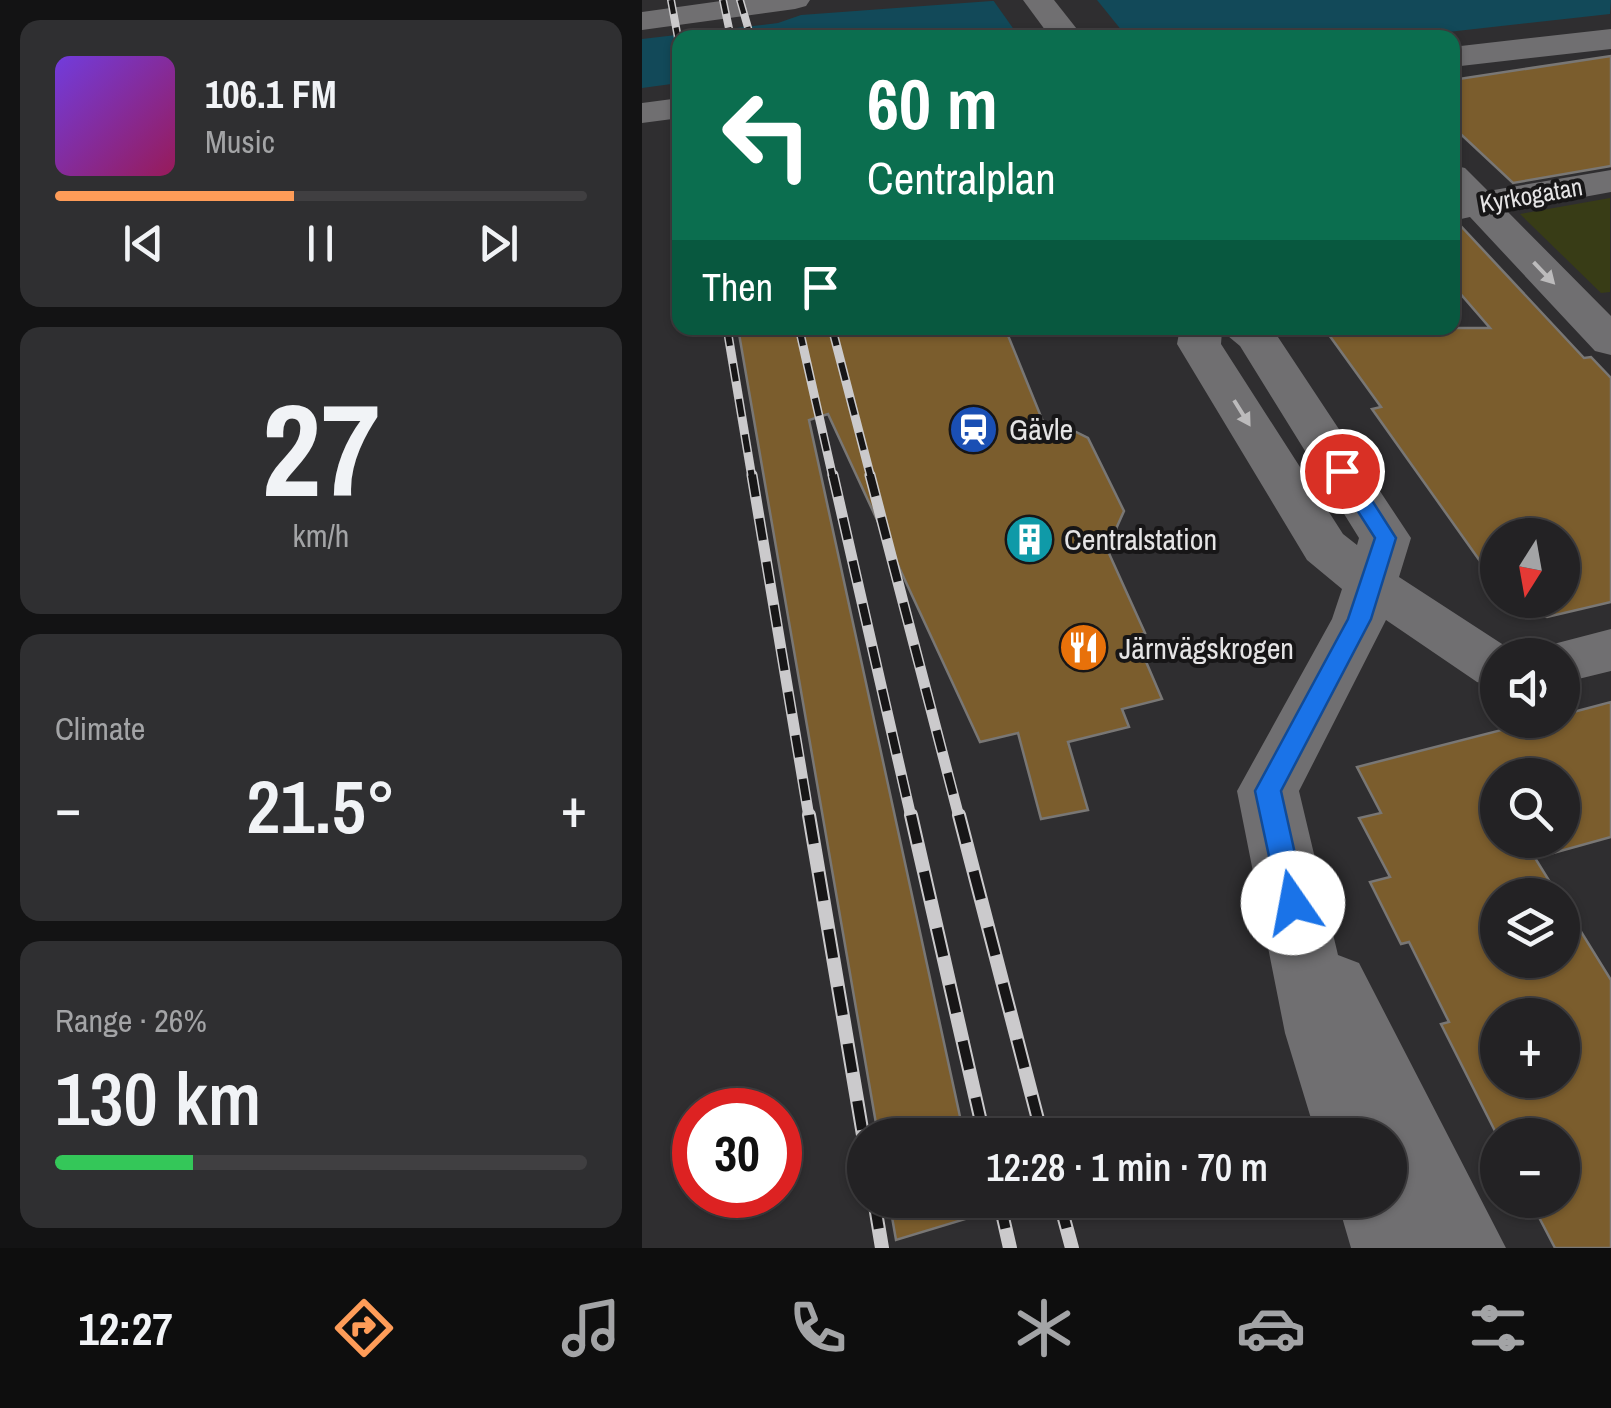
<!DOCTYPE html>
<html lang="en">
<head>
<meta charset="utf-8">
<style>
	body { margin:0; font-family:"Archivo Narrow",sans-serif; background:#2f2f31; color:#f1f3f6; height:100vh; display:flex; flex-direction:column; font-size:38px; white-space:nowrap }
	* { box-sizing:border-box; margin:0 }
	p { font-size:32px; color:#a3a4a6 }
	.icon { flex:none; width:55px; height:55px; fill:none; stroke:currentColor; stroke-width:2; stroke-linecap:round; stroke-linejoin:round }
	.map { position:relative; flex:1; overflow:hidden }
	.side { display:flex; flex-direction:column; gap:20px; padding:20px; background:#131314; width:642px }
	.side>* { flex:none }
	.top-card { position:absolute; left:30px; top:30px; width:788px; height:305px; border-radius:20px; box-shadow:0 2px 8px #0004,0 0 0 2px #403f41; background:#0b6e4f; color:#fff; overflow:hidden }
	.needle { width:65px; rotate:191deg }
	.controls { position:absolute; left:838px; top:518px; display:grid; gap:20px }
	.controls a { display:grid; place-items:center; width:100px; height:100px; border-radius:50%; background:#232224; box-shadow:0 2px 8px #0004,0 0 0 2px #403f41; font-size:50px }
	.speed { position:absolute; left:30px; top:1088px; display:flex; gap:20px; font-size:50px; font-weight:700; text-align:center }
	.speed>* { display:grid; place-content:center; width:130px; height:130px; border-radius:50%; background:#232224; box-shadow:0 2px 8px #0004,0 0 0 2px #403f41; line-height:1 }
	.speed .limit { border:15px solid #d22; background:#fff; color:#111 }
	.pin { position:absolute; display:grid; place-items:center; width:85px; height:85px; color:#fff; margin:-42px; border:5px solid #fff; border-radius:50%; box-shadow:0 2px 10px #0007 }
	.me { position:absolute; width:110px; margin:-55px; rotate:348deg; stroke-linejoin:round; filter:drop-shadow(0 0 8px #0008) }
	.turn { display:flex; align-items:center; gap:35px; height:210px; padding:0 30px; font-size:45px }
	.turn .icon { width:130px; height:130px; stroke-width:2.5 }
	.turn b { display:block; font-size:70px; line-height:85px }
	.then { display:flex; align-items:center; height:95px; padding:0 30px; background:#0003; gap:20px; font-size:38px }
	.big { font-size:75px; font-weight:600; line-height:1.1 }
	.side .card { flex:1; display:flex; flex-direction:column; justify-content:center; gap:15px; min-width:0; padding:0 35px; border-radius:20px; background:#2f2f31 }
	.side .dial { align-items:center; gap:0 }
	.dial b { font-size:130px; line-height:1 }
	.song { display:flex; align-items:center; gap:30px }
	.cover { width:120px; height:120px; border-radius:15px; background:linear-gradient(135deg,hsl(260 70% 55%),hsl(330 70% 35%)) }
	.played { height:10px; border-radius:5px; background:linear-gradient(90deg,#fe9c58 45%,#403f41 45%) }
	.keys { display:flex; justify-content:space-around; direction:ltr }
	.heat { display:flex; justify-content:space-between; align-items:center; font-size:55px; direction:ltr }
	.charge { height:15px; border-radius:8px; background:linear-gradient(90deg,#34c759 26%,#403f41 0) }
	.trip { position:absolute; left:205px; top:1118px; width:560px; height:100px; border-radius:50px; background:#232224; box-shadow:0 2px 8px #0004,0 0 0 2px #403f41; font-weight:600; line-height:100px; text-align:center }
	.menu { display:flex; height:160px; justify-content:space-around; align-items:center; background:#0e0e0e; color:#a3a4a6 }
	.menu .icon { width:70px; height:70px }
	.menu .current { color:#fe9c58 }
	.menu b { font-size:45px; color:#f1f3f6 }
	main { display:flex; flex:1; min-height:0 }
	.map>svg:first-child { display:block }
	.green { fill:#383c16 }
	.water { fill:#124959 }
	.pier { fill:#2f2e30 }
	.building { fill:#7b5d2d; stroke:#797775; stroke-width:2.5; fill-rule:evenodd }
	.lines { fill:none; stroke-linecap:round; stroke-linejoin:round }
	.minor { fill:#706f71; fill-rule:evenodd }
	.rail-far3-casing { stroke:#cbcacc; stroke-width:8 }
	.rail-far2-casing { stroke:#cbcacc; stroke-width:9 }
	.rail-far1-casing { stroke:#cbcacc; stroke-width:11 }
	.rail-casing { stroke:#cbcacc; stroke-width:14 }
	.rail-far3 { stroke:#171617; stroke-width:5; stroke-dasharray:14; stroke-linecap:butt }
	.rail-far2 { stroke:#171617; stroke-width:6; stroke-dasharray:18; stroke-linecap:butt }
	.rail-far1 { stroke:#171617; stroke-width:8; stroke-dasharray:22; stroke-linecap:butt }
	.rail { stroke:#171617; stroke-width:10; stroke-dasharray:29; stroke-linecap:butt }
	.oneway { fill:#bcbbbc }
	.route { fill:#1a73e8; stroke:#114b97; stroke-width:2.5 }
	.labels { text-anchor:middle; dominant-baseline:central; stroke-width:8; stroke-linejoin:round; paint-order:stroke }
	.far-street-label { font-size:25px; fill:#e5e4e5; stroke:#171617 }
	.poi-label { font-size:30px; fill:#e5e4e5; stroke:#171617; text-anchor:start }
</style>
</head>
<body>
<main>
<section class="side">
<div class="card">
<div class="song"><i class="cover"></i><div><b>106.1 FM</b><p>Music</p></div></div>
<div class="played"></div>
<div class="keys"><svg class="icon" aria-label="previous" viewBox="0 0 24 24"><path d="M18 5L8 12l10 7zM5 5v14"/></svg><svg class="icon" aria-label="pause" viewBox="0 0 24 24"><path d="M8 5v14M16 5v14"/></svg><svg class="icon" aria-label="next" viewBox="0 0 24 24"><path d="M6 5l10 7-10 7zM19 5v14"/></svg></div>
</div>
<div class="card dial"><b>27</b><p>km/h</p></div>
<div class="card"><p>Climate</p>
<div class="heat"><a>−</a><b class="big">21.5°</b><a>+</a></div>
</div>
<div class="card"><p>Range · 26%</p><b class="big">130 km</b><div class="charge"></div></div>
</section>
<div class="map">
<svg width="969" height="1248" viewBox="0 0 969 1248">
	<rect width="100%" height="100%" fill="#2f2e30"/>
	<path class="green" d="M968 198V292L959 293 878 214Z"/>
	<path class="water" d="M363 0H969L968 14 797 33 710 37 38 38 37 83 0 88V39L136 23 159 15Z"/>
	<path class="pier" d="M351 0H455L485 37 378 38Z"/>
	<g class="building">
		<path d="M969 56V166L871 183 810 126V80Z"/>
		<path d="M816 223 942 358 949 357 969 378V602L905 617 869 605 865 600H920V535H855V585L730 409 739 407 682 328H848L810 284V224Z"/>
		<path d="M96 328H363L404 429H428L446 438 482 511 465 549 503 633 493 636 520 699 480 709 487 727 426 742 446 810 399 819 376 733 338 742 186 414 167 420 322 1135H236Z"/>
		<path d="M969 702V837L893 858 916 895H855V960H920V901L969 980V1248H913L888 1200H920V1135H855L799 1024 807 1022 767 942 759 944 728 882 748 877 717 818 739 813 715 767 899 720H920V715ZM855 775H920V840H855ZM855 1015H920V1080H855Z"/>
		<path d="M247 1200H336L340 1214 254 1240Z"/>
	</g>
	<g class="lines">
		<g class="minor">
			<path d="M86 0H168L164 6 153 9 0 30V12Z"/>
			<path d="M381 0H412L442 38H409Z"/>
			<path d="M969 29V49L810 67V47Z"/>
			<path d="M38 98V118L0 123V103Z"/>
			<path d="M810 165 823 168 846 191 969 170V192L865 211 969 316V355L953 351 828 217 810 221Z"/>
			<path d="M538 328H630L769 538 757 577 877 655H855V688L835 682 744 620 657 791 696 955 717 963 864 1248H709L695 1200H748V1135H674L643 1033 595 791 690 619 700 589 665 560 535 344ZM580 331 598 346 717 538 715 545 701 534 579 344Z"/>
			<path d="M969 629V671L920 683V655H896L900 647Z"/>
		</g>
		<defs>
			<g id="rail-far3">
				<path d="M29 0 38 49"/>
				<path d="M81 0 89 38"/>
				<path d="M98 0 109 38"/>
			</g>
			<g id="rail-far2">
				<path d="M85 328 110 478"/>
				<path d="M157 328 191 478"/>
				<path d="M190 328 229 478"/>
			</g>
			<g id="rail-far1">
				<path d="M110 475 167 817"/>
				<path d="M191 475 269 817"/>
				<path d="M228 475 317 817"/>
			</g>
			<g id="rail">
				<path d="M167 815 222 1141"/>
				<path d="M269 815 342 1135"/>
				<path d="M317 815 400 1135"/>
				<path d="M232 1200 240 1248"/>
				<path d="M357 1200 368 1248"/>
				<path d="M417 1200 430 1248"/>
			</g>
		</defs>
		<use href="#rail-far3" class="rail-far3-casing"/>
		<use href="#rail-far2" class="rail-far2-casing"/>
		<use href="#rail-far1" class="rail-far1-casing"/>
		<use href="#rail" class="rail-casing"/>
		<use href="#rail-far3" class="rail-far3"/>
		<use href="#rail-far2" class="rail-far2"/>
		<use href="#rail-far1" class="rail-far1"/>
		<use href="#rail" class="rail"/>
	</g>
	<defs><path id="oneway-solid" d="M-6-.8H1V-3.2L6.5 0L1 3.2V.8H-6Z" transform="scale(2.5)"/></defs>
	<g class="oneway">
		<use href="#oneway-solid" transform="translate(902 273) rotate(46)"/>
		<use href="#oneway-solid" transform="translate(600 413) rotate(58)"/>
	</g>
	<path class="route" d="M700 464 708 466 754 538 729 619 639 791 664 903 660 911 651 915 641 911 637 903 613 791 706 619 733 538 690 471Z"/>
	<defs>
		<symbol id="station-disc" viewBox="-11 -11 22 22"><circle r="9.5" fill="#1a4fb4" stroke="#171617"/><path d="M-3-6H3Q5-6 5-4V2Q5 4 3 4L4.5 6H3L1.5 4h-3L-3 6H-4.5L-3 4Q-5 4-5 2V-4Q-5-6-3-6ZM-3.5-4v3h7v-3ZM-3.5 1v1.5H-2V1ZM2 1v1.5H3.5V1Z" fill="#fff"/></symbol>
		<symbol id="building-disc" viewBox="-11 -11 22 22"><circle r="9.5" fill="#0f9aa8" stroke="#171617"/><path d="M-4-6H4V6H1V3H-1V6H-4ZM-2.5-4.3h1.7v1.8h-1.7ZM.8-4.3h1.7v1.8H.8ZM-2.5-1h1.7V.8h-1.7ZM.8-1h1.7V.8H.8Z" fill="#fff"/></symbol>
		<symbol id="restaurant-disc" viewBox="-11 -11 22 22"><circle r="9.5" fill="#e8710a" stroke="#171617"/><path d="M-5-6h1v4h1v-4h1v4h1v-4h1v5L-1.5 .5V6h-2V.5L-5-1ZM5-6V6H3V1.5H1.5Q1.5-4 5-6Z" fill="#fff"/></symbol>
	</defs>
	<g fill-rule="evenodd">
		<use href="#station-disc" x="304" y="402" width="55" height="55"/>
		<use href="#building-disc" x="360" y="512" width="55" height="55"/>
		<use href="#restaurant-disc" x="414" y="620" width="55" height="55"/>
	</g>
	<g class="labels">
		<g class="far-street-label">
			<text transform="translate(889 195) rotate(-10)">Kyrkogatan</text>
		</g>
		<g class="poi-label">
			<text x="367" y="429">Gävle</text>
			<text x="422" y="539">Centralstation</text>
			<text x="477" y="648">Järnvägskrogen</text>
		</g>
	</g>
</svg>
<div class="controls">
<a><svg class="needle" viewBox="-14 -14 28 28"><path d="M0-13l5 13h-10z" fill="#e53935"/><path d="M0 13l5-13h-10z" fill="#a3a4a6"/></svg></a>
<a><svg class="icon" aria-label="sound" viewBox="0 0 24 24"><path d="M4 9h4l5-4v14l-5-4H4zM17 9q2 3 0 6"/></svg></a>
<a><svg class="icon" aria-label="search" viewBox="0 0 24 24"><circle cx="10" cy="10" r="6"/><path d="M15 15l6 6"/></svg></a>
<a><svg class="icon" aria-label="layers" viewBox="0 0 24 24"><path d="M12 4l9 5-9 5-9-5zM3 14l9 5 9-5"/></svg></a>
<a>+</a>
<a>−</a>
</div>
<div class="speed"><div class="limit">30</div></div>
<div class="pin" style="left:700px;top:471px;background:#d93025"><svg class="icon" aria-label="arrive" viewBox="0 0 24 24"><path d="M6 21V4h12l-3 4 3 4H6"/></svg></div>
<svg class="me" style="left:651px;top:903px" viewBox="-20 -20 40 40"><circle r="19" fill="#fff"/><path d="M0-13L10 11 0 6-10 11z" fill="#1a73e8"/></svg>
<div class="trip">12:28 · 1 min · 70 m</div>
<div class="top-card">
<div class="turn"><svg class="icon" aria-label="left" viewBox="0 0 24 24"><path d="M17 20v-9H6M10 6l-5 5 5 5"/></svg><div><b>60 m</b>Centralplan</div></div>
<div class="then">Then<svg class="icon" aria-label="arrive" viewBox="0 0 24 24"><path d="M6 21V4h12l-3 4 3 4H6"/></svg></div>
</div>
</div>
</main>
<nav class="menu">
<b>12:27</b>
<svg class="icon current" aria-label="directions" viewBox="0 0 24 24"><path d="M12 3l9 9-9 9-9-9zM9 14v-3h6M13 9l2 2-2 2"/></svg>
<svg class="icon" aria-label="music" viewBox="0 0 24 24"><path d="M9 18V5l10-2v13"/><circle cx="6" cy="18" r="3"/><circle cx="16" cy="16" r="3"/></svg>
<svg class="icon" aria-label="phone" viewBox="0 0 24 24"><path d="M5 4h4l2 5-3 2q2 4 5 5l2-3 5 2v4C11 20 4 13 5 4z"/></svg>
<svg class="icon" aria-label="climate" viewBox="0 0 24 24"><path d="M12 3v18M4 7l16 10M4 17L20 7"/></svg>
<svg class="icon" aria-label="car" viewBox="0 0 24 24"><path d="M5 17H2v-5l4-1 3-4h7l3 4 3 1v5h-3M9 17h6M6 11h13"/><circle cx="7" cy="17" r="2"/><circle cx="17" cy="17" r="2"/></svg>
<svg class="icon" aria-label="filters" viewBox="0 0 24 24"><path d="M4 7h16M4 17h16"/><circle cx="9" cy="7" r="2"/><circle cx="15" cy="17" r="2"/></svg>
</nav>
</body>
</html>
